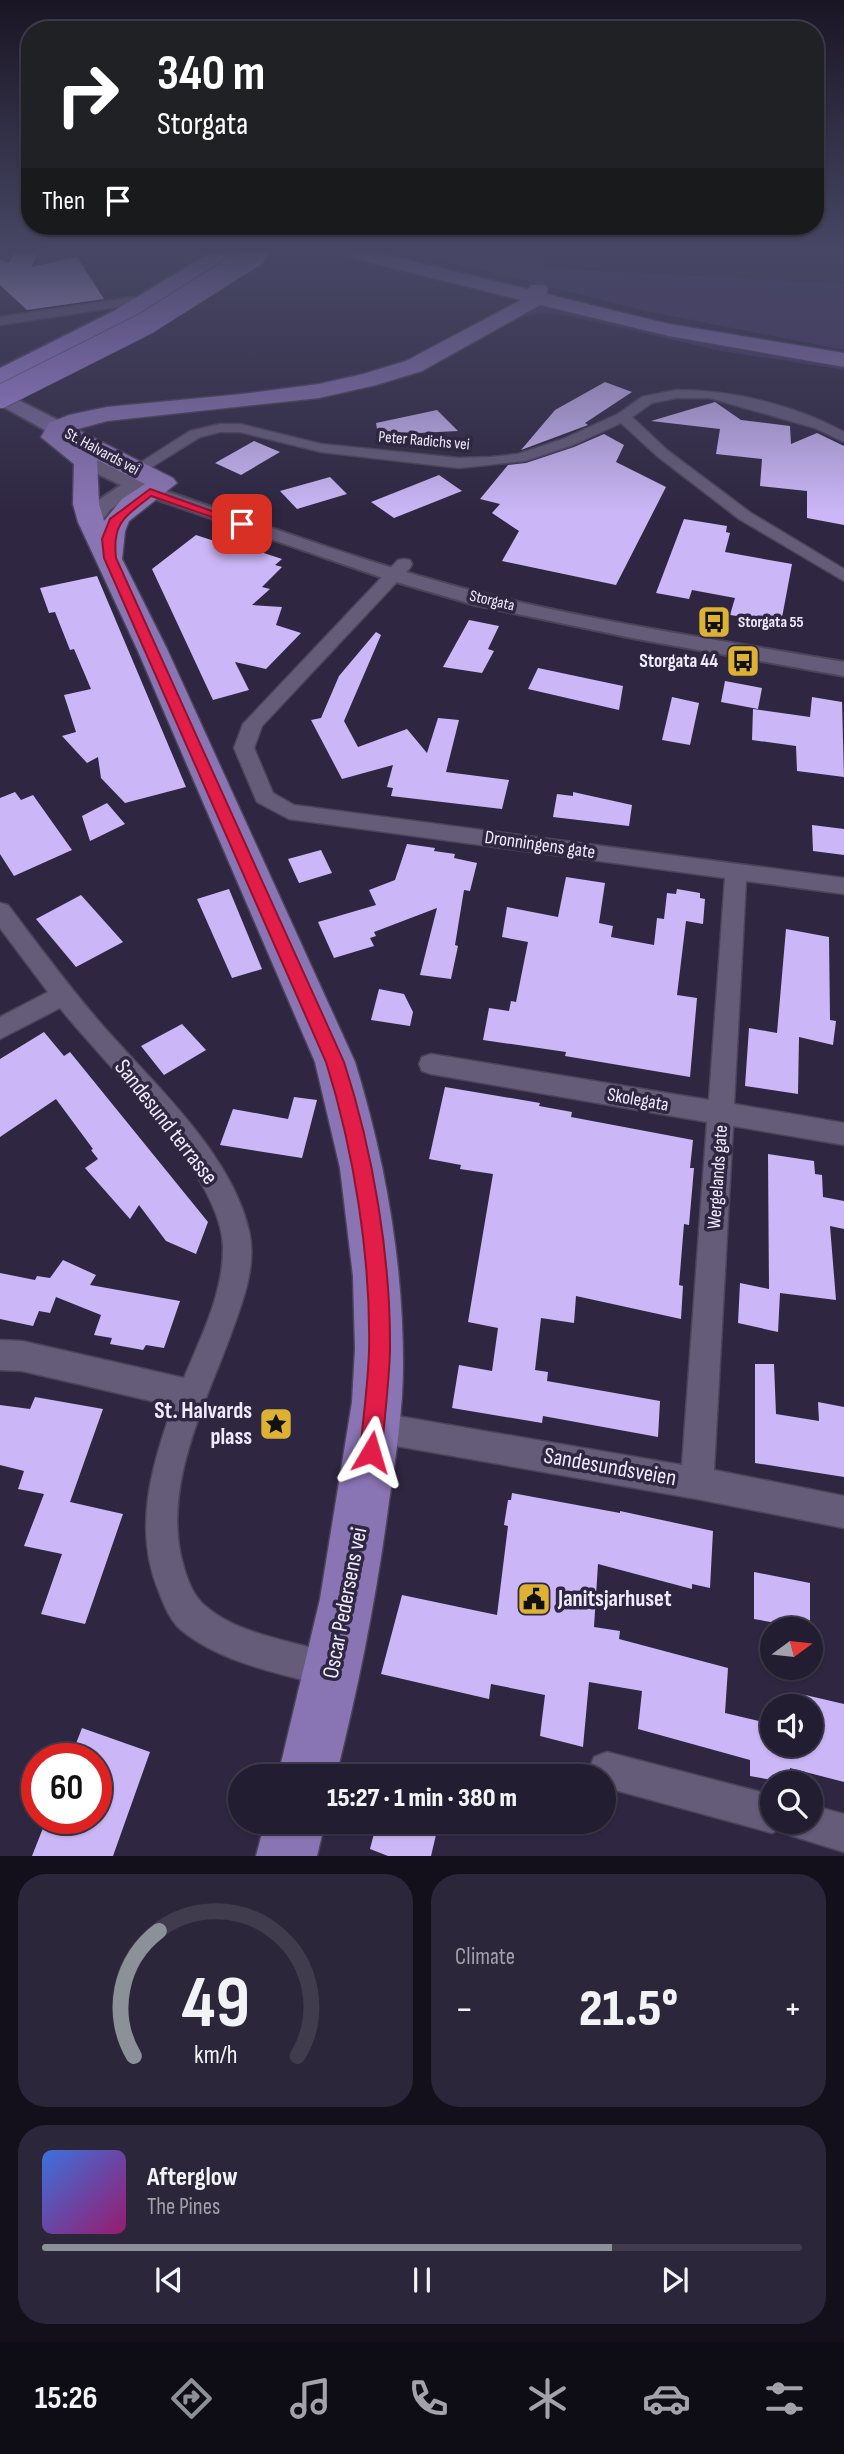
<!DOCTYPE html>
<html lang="en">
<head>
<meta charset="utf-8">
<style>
	body { margin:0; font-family:"Sofia Sans Condensed",sans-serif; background:#2b2639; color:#f1f3f6; height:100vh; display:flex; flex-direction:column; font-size:26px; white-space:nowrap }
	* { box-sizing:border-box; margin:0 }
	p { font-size:23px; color:#a3a2ab }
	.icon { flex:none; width:38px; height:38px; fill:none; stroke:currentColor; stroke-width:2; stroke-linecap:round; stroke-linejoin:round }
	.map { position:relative; height:1856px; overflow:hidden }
	.panel { display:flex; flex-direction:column; gap:18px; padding:18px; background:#13101b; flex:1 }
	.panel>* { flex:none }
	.top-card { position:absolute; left:21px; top:21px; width:803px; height:214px; border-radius:28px; box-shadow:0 2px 5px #0004,0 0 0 2px #403b4d; background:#202124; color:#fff; overflow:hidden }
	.needle { width:46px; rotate:75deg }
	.buttons { position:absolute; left:760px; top:1617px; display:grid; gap:14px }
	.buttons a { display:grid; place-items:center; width:63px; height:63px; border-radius:50%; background:#231d31; box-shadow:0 2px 5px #0004,0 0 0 2px #403b4d; font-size:35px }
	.speed { position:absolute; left:21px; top:1743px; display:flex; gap:14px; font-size:35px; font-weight:700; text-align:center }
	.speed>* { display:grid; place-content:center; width:91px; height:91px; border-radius:50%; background:#231d31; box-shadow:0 2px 5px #0004,0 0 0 2px #403b4d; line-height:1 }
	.speed .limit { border:10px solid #d22; background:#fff; color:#111 }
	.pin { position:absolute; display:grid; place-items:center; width:60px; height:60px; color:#fff; margin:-30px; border-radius:14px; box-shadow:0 4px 10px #0006 }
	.me { position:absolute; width:77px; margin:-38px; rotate:7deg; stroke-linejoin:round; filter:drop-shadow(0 0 5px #0008) }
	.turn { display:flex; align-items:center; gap:24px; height:147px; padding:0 21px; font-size:32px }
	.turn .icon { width:91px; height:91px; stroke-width:2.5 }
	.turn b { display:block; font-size:49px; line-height:60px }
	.then { display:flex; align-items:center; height:66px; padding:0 21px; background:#0003; gap:14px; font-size:26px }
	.big { font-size:52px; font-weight:800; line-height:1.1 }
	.panel .tile { flex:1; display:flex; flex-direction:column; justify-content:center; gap:10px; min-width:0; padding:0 24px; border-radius:28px; background:#2b2639 }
	.panel .dial { align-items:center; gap:0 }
	.dial svg { height:182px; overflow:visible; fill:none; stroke:#403b4d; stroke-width:7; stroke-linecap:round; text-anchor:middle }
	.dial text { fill:#f1f3f6; stroke:none }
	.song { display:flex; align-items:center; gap:21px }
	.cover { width:84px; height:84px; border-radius:10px; background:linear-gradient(135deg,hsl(220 70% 55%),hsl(320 70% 35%)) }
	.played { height:7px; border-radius:4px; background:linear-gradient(90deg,#8c9099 75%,#403b4d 75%) }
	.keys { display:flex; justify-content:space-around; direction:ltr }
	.heat { display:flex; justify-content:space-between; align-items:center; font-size:38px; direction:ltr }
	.panel .tiles { flex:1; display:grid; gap:18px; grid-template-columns:1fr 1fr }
	.tile:last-child { grid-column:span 2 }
	.trip { position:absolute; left:228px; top:1764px; width:388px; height:70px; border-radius:35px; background:#231d31; box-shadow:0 2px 5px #0004,0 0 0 2px #403b4d; font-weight:800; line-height:70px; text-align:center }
	.menu { display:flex; height:112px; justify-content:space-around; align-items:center; background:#0e0c14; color:#a3a2ab }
	.menu .icon { width:49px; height:49px }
	.menu .on { color:#8c9099 }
	.menu b { font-size:32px; color:#f1f3f6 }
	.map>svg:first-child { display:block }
	.green { fill:#453662 }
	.building { fill:#cbb7f7 }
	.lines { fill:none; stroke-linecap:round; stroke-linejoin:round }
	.minor-casing { stroke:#4c445a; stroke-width:3 }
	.tertiary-casing { stroke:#4c445a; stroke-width:4 }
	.secondary-casing { stroke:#4c445a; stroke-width:4 }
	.primary-casing { stroke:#4c445a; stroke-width:3 }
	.motorway-casing { stroke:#4c445a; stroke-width:4 }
	.minor { fill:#655c79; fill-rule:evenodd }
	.tertiary { fill:#655c79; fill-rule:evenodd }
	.secondary { fill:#776897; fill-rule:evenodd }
	.primary { fill:#8a75b4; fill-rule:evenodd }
	.motorway { fill:#a285dc; fill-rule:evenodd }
	.motorway-bridge-casing { stroke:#4c445a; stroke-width:24; stroke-linecap:butt }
	.motorway-bridge { stroke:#a285dc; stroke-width:23 }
	.route { fill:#e11d48; stroke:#92132f; stroke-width:2 }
	.labels { text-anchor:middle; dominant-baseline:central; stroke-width:7; stroke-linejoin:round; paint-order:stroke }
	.far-street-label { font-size:16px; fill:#f0ebfd; stroke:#2f2741 }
	.far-poi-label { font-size:16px; font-weight:bold; fill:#f0ebfd; stroke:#2f2741; text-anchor:start }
	.poi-label { font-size:19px; font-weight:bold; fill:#f0ebfd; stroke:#2f2741; text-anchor:end }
	.street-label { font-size:19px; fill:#f0ebfd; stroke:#2f2741 }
	.near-street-label { font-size:23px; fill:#f0ebfd; stroke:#2f2741 }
	.near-poi-label { font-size:23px; font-weight:bold; fill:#f0ebfd; stroke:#2f2741; text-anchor:end }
</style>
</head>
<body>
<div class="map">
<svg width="844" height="1856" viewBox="0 0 844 1856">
	<rect width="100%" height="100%" fill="#2f2741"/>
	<g class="green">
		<path d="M418 254H443L483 264 508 255 562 269 844 284V350L646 311Z"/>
		<path d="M535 307H552L844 364V370L721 351 569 316 542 313 509 320Z"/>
	</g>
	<g class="building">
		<path d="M14 254H38L31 267 77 257 104 299 27 310 0 285V260L9 263Z"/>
		<path d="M605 382 632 392 585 423 588 425 521 450 555 410Z"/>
		<path d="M715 402 741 420 790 426 791 444 817 433 844 446V525L807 518V491L760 486 762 459 716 454 720 429 651 421Z"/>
		<path d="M437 410 458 431 378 435 376 423Z"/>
		<path d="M604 434 624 445 616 462 666 487 616 585 502 561 519 531 492 513 500 504 480 499 508 465 526 463 574 447Z"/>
		<path d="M254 441 280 452 241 475 215 463Z"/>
		<path d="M439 475 462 491 394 518 371 502Z"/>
		<path d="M330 477 347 494 297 509 280 491Z"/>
		<path d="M684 519 727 526 726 532 730 533 725 552 792 564 781 623 730 615 735 598 692 590 689 599 656 593Z"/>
		<path d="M196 535 245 551 249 548 282 559 275 565 282 567 262 587 270 589 252 605 282 607 276 625 301 633 266 669 235 662 249 690 213 700 152 569Z"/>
		<path d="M97 576 186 787 125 803 101 778 98 757 87 763 62 736 76 732 64 695 91 689 74 649 70 650 55 612 49 613 40 588Z"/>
		<path d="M469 620 499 626 488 649 494 651 482 673 443 667Z"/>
		<path d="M376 632 381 635 344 721 358 747 407 729 427 753 438 718 459 720 446 772 509 780 502 809 391 796 393 788 387 787 393 765 342 779 311 720 321 718 339 676Z"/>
		<path d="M538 668 623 686 619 710 528 689Z"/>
		<path d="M725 681 762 688 758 709 721 702Z"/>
		<path d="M672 697 699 703 690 745 662 740Z"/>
		<path d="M812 697 842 702 844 777 797 771 796 746 752 740 753 709 810 717Z"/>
		<path d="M15 792 21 800 33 795 72 850 14 876 0 854V798Z"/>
		<path d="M573 792 632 805 629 826 553 817 557 794 573 796Z"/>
		<path d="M107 803 125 824 90 841 82 816Z"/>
		<path d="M812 825 844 829V855L813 851Z"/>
		<path d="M407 844 435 848 434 851 455 854 454 858 477 863 470 891 464 890 455 945 458 946 451 979 420 975 437 908 374 932 376 936 370 938 374 946 334 958 318 922 376 905 369 890 395 880Z"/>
		<path d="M321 850 332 873 299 883 288 859Z"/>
		<path d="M566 877 605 883 599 923 613 926 611 937 654 945 657 918 664 919 667 893 676 894 677 889 700 893V898L705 899 703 924 686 921 677 995 697 998 690 1077 565 1056 566 1052 483 1040 489 1008 509 1011 511 1001 516 1002 528 942 502 937 507 907 558 917Z"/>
		<path d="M229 889 262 969 232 978 197 899Z"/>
		<path d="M81 895 123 942 76 967 36 919Z"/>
		<path d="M786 929 829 937 830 1020 836 1021 833 1045 799 1037 798 1094 745 1086 749 1028 777 1033Z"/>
		<path d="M379 989 404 994 413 1012 410 1026 371 1020Z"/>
		<path d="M182 1024 206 1050 164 1075 141 1046Z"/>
		<path d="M44 1032 64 1056 70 1052 208 1222 196 1254 166 1241 139 1205 130 1219 85 1168 98 1159 91 1150 93 1149 56 1099 0 1137V1059Z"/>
		<path d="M445 1087 540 1103 539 1106 572 1112 571 1117 693 1140 690 1168H694L689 1225 684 1224 679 1285 683 1286 681 1319 576 1296 574 1323 541 1318 535 1370 548 1372 547 1381 660 1401 658 1437 543 1416 542 1423 452 1408 459 1365 492 1371 498 1328 468 1322 493 1174 460 1169 461 1165 429 1159Z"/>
		<path d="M294 1097 317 1100 302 1158 220 1145 233 1109 288 1119Z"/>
		<path d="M768 1154 814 1161 815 1174 822 1175 823 1197 844 1201V1229L830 1226 836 1300 780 1293 778 1332 738 1323 740 1283 769 1289Z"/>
		<path d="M63 1260 96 1275 90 1285 180 1301 164 1348 146 1345 143 1350 110 1344 112 1338 94 1335 101 1315 56 1297 50 1313 39 1311 33 1326 0 1319V1273L35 1280 37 1276 50 1278Z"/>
		<path d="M755 1364H774L776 1414 819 1421 818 1402 844 1407V1477L755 1463Z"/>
		<path d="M35 1397 103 1409 70 1502 123 1514 85 1624 41 1614 62 1554 24 1546 44 1494 18 1489 24 1471 0 1465V1405L30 1409Z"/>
		<path d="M512 1493 620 1513V1511L713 1531 710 1588 692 1584V1589L598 1564 594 1627 620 1631 619 1639 728 1668 725 1713 772 1724V1745H810V1706H800L801 1694 844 1704V1782L790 1768 789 1783 750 1776V1760L638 1729 642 1691 589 1682 583 1747 540 1736 545 1695 491 1684 489 1699 381 1674 402 1595 497 1615 508 1526 504 1525 508 1500H511Z"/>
		<path d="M754 1572 810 1583V1629L754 1619Z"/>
		<path d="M82 1728 150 1752 113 1856H32L47 1818H96V1759H70Z"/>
		<path d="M377 1822H439L431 1856H388L370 1849Z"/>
	</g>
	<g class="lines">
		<defs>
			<g id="minor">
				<path d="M134 297 140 301 138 304 0 325V317Z"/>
				<path d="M676 390C732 390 795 405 844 432V442L815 428 710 398H676L652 403 632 417 667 450 751 513 844 569V581L739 519 657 456 621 423 573 445 525 461 459 468 321 452 240 432H220L200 437 126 483H116L113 480 190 431 220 424H240L321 444 459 458 491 457 518 454 563 439 618 414 642 397Z"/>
				<path d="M404 559 410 560 412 564 410 568 262 726 254 748 273 793 294 805 844 878V894L746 881 734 1104 844 1123V1145L733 1126 714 1470 844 1496V1528L697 1499 374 1442 363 1438 359 1427 363 1416 374 1412 682 1465 707 1122 431 1074 422 1071 419 1064 422 1057 431 1054 709 1100 725 878 289 819 257 802 234 748 243 724 398 560Z"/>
				<path d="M0 903 8 905C39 946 69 987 103 1026 153 1083 232 1154 249 1231 257 1265 243 1301 231 1334 205 1405 160 1490 184 1568 188 1581 193 1595 204 1605 243 1639 300 1640 346 1659L351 1671 346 1683 334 1688C283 1674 222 1664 180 1629 170 1620 164 1605 159 1592 133 1530 151 1467 173 1406L22 1371 0 1370V1340L22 1341 184 1378C201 1337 224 1292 223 1246 221 1173 105 1065 60 1008L0 1039V1017L48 992 0 928Z"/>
				<path d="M607 1752 772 1795V1822H810V1805L844 1814V1852L789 1835 785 1827 772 1833 604 1787V1776H591L589 1770 594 1757Z"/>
			</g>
			<path id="tertiary" d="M86 455 133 477 145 471 152 473 154 477 148 484 157 488C265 525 373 566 485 594 603 623 724 641 844 662V676L637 639 475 605 386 579 135 492 110 510 98 526H84L81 522 96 502 121 485 79 465 77 461Z"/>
			<path id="secondary" d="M0 391 84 433 87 438 84 443H68L0 405Z"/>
			<g id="primary">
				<path d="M350 254H383L528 289 531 285H545L548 289 546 294 669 324 844 353V367L669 336 540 305 422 371 376 385 319 398 107 421 67 432 66 435 76 431 84 433 173 478 177 483 129 521 125 531 122 559 167 649 355 1062C385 1160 403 1261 403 1364 403 1410 396 1456 389 1501 377 1594 359 1685 336 1776H278L320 1599 352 1402 355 1349 353 1276 340 1168 315 1062 137 649 78 522 73 504 74 464 41 437 49 423 69 415 107 407 242 394 319 384 363 374 406 361 521 300 352 258ZM97 460 145 484 122 499 104 521 99 504Z"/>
				<path d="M265 1822H325L317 1856H256Z"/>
			</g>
			<path id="motorway" d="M208 254H232L128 322 0 384V368L112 312Z"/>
		</defs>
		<use href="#minor" class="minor-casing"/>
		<use href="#tertiary" class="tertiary-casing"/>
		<use href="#secondary" class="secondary-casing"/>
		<use href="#primary" class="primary-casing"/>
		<use href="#motorway" class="motorway-casing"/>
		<use href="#minor" class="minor"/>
		<use href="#tertiary" class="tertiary"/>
		<use href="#secondary" class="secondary"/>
		<use href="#primary" class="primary"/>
		<use href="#motorway" class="motorway"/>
		<defs>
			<path id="motorway-bridge" d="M0 397 145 324 256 254"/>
		</defs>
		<use href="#motorway-bridge" class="motorway-bridge-casing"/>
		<use href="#motorway-bridge" class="motorway-bridge"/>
	</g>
	<linearGradient id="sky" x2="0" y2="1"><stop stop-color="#1a1524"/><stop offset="0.49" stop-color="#474765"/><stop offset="1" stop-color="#474765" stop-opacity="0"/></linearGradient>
	<rect width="844" height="514" fill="url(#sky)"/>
	<path class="route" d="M150 489 248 524 238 526 151 496C125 517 112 522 116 558L344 1062C373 1151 391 1258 390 1351 389 1385 384 1419 382 1452L378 1460 371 1463 363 1460 360 1452C363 1419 368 1385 369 1351 371 1258 354 1151 326 1062L104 558 102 539 110 519Z"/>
	<defs>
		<symbol id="bus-square" viewBox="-11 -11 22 22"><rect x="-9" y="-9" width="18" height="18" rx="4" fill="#ddb133" stroke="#2f2741"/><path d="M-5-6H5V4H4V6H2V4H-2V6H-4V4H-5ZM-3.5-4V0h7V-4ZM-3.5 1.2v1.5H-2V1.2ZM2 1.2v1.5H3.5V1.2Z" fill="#111"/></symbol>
		<symbol id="sight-square" viewBox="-11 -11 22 22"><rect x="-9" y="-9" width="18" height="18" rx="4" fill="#ddb133" stroke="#2f2741"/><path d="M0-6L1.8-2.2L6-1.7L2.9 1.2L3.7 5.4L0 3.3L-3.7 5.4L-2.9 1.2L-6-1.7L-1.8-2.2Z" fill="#111"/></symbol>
		<symbol id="civic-square" viewBox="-11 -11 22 22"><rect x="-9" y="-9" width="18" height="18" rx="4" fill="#ddb133" stroke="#2f2741"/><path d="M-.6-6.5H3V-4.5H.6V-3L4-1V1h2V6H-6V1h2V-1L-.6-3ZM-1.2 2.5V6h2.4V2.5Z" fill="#111"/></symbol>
	</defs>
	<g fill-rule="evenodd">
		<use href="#bus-square" x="695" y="603" width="38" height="38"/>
		<use href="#bus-square" x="724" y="642" width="38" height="38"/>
		<use href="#sight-square" x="257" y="1405" width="38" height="38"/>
		<use href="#civic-square" x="515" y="1580" width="38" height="38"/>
	</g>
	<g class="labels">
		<g class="far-street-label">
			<text transform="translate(424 441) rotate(5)">Peter Radichs vei</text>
			<text transform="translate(102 452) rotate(28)">St. Halvards vei</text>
			<text transform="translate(492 601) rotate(13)">Storgata</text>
		</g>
		<g class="far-poi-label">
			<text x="738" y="622">Storgata 55</text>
		</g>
		<g class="poi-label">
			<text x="718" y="661">Storgata 44</text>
		</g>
		<g class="street-label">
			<text transform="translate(540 845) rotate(8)">Dronningens gate</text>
			<text transform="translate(638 1100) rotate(10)">Skolegata</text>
			<text transform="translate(718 1177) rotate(-86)">Wergelands gate</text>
		</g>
		<g class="near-street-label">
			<text transform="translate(166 1122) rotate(52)">Sandesund terrasse</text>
			<text transform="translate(610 1467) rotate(10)">Sandesundsveien</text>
			<text transform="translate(345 1603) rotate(-79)">Oscar Pedersens vei</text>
		</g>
		<g class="near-poi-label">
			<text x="252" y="1411">St. Halvards<tspan x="252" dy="26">plass</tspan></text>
			<text x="558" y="1599" text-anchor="start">Janitsjarhuset</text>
		</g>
	</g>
</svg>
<div class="buttons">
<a><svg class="needle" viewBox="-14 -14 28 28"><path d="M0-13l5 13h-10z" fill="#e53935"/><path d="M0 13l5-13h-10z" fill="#a3a2ab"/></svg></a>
<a><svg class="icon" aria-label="sound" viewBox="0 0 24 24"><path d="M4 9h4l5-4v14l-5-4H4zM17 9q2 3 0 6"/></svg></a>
<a><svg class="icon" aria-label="search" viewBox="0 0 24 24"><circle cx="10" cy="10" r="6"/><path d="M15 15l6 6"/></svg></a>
</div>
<div class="speed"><div class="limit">60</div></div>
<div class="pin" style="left:242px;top:524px;background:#d93025"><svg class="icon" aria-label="arrive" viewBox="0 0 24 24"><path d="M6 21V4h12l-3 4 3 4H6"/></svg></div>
<svg class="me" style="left:371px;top:1452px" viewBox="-20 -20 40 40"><path d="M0-17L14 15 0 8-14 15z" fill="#e11d48" stroke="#fff" stroke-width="4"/></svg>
<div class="trip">15:27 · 1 min · 380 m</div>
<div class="top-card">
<div class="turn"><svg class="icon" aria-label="right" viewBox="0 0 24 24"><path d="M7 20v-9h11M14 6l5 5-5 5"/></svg><div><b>340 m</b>Storgata</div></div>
<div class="then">Then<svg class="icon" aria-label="arrive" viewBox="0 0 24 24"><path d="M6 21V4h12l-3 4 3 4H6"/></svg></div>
</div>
</div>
<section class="panel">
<div class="tiles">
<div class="tile dial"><svg viewBox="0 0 100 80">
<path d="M14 69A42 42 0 1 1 86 69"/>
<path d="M14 69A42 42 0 0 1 25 14" stroke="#8c9099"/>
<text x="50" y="56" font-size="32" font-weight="700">49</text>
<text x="50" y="72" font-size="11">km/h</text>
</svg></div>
<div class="tile"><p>Climate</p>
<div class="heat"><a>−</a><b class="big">21.5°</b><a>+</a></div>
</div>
<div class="tile">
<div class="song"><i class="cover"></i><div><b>Afterglow</b><p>The Pines</p></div></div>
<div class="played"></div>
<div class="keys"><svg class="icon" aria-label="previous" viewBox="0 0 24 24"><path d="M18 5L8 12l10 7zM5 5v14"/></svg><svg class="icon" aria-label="pause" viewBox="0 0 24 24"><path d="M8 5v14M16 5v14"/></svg><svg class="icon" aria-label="next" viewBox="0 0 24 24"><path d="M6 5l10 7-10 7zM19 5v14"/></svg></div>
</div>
</div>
</section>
<nav class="menu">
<b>15:26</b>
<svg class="icon on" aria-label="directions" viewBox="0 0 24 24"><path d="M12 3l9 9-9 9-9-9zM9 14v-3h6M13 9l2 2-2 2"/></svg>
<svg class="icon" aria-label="music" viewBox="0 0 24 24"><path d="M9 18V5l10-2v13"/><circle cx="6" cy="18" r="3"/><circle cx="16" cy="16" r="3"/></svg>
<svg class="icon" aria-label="phone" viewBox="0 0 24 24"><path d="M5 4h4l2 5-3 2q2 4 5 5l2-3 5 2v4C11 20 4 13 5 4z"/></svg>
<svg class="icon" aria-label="climate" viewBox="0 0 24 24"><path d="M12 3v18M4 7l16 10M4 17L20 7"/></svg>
<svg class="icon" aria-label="car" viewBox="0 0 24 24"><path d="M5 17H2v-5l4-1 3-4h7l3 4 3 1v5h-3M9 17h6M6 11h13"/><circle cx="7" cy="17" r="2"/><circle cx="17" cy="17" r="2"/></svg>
<svg class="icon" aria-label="filters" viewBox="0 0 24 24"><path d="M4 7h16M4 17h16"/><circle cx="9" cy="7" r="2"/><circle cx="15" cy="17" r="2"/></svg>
</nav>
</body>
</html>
